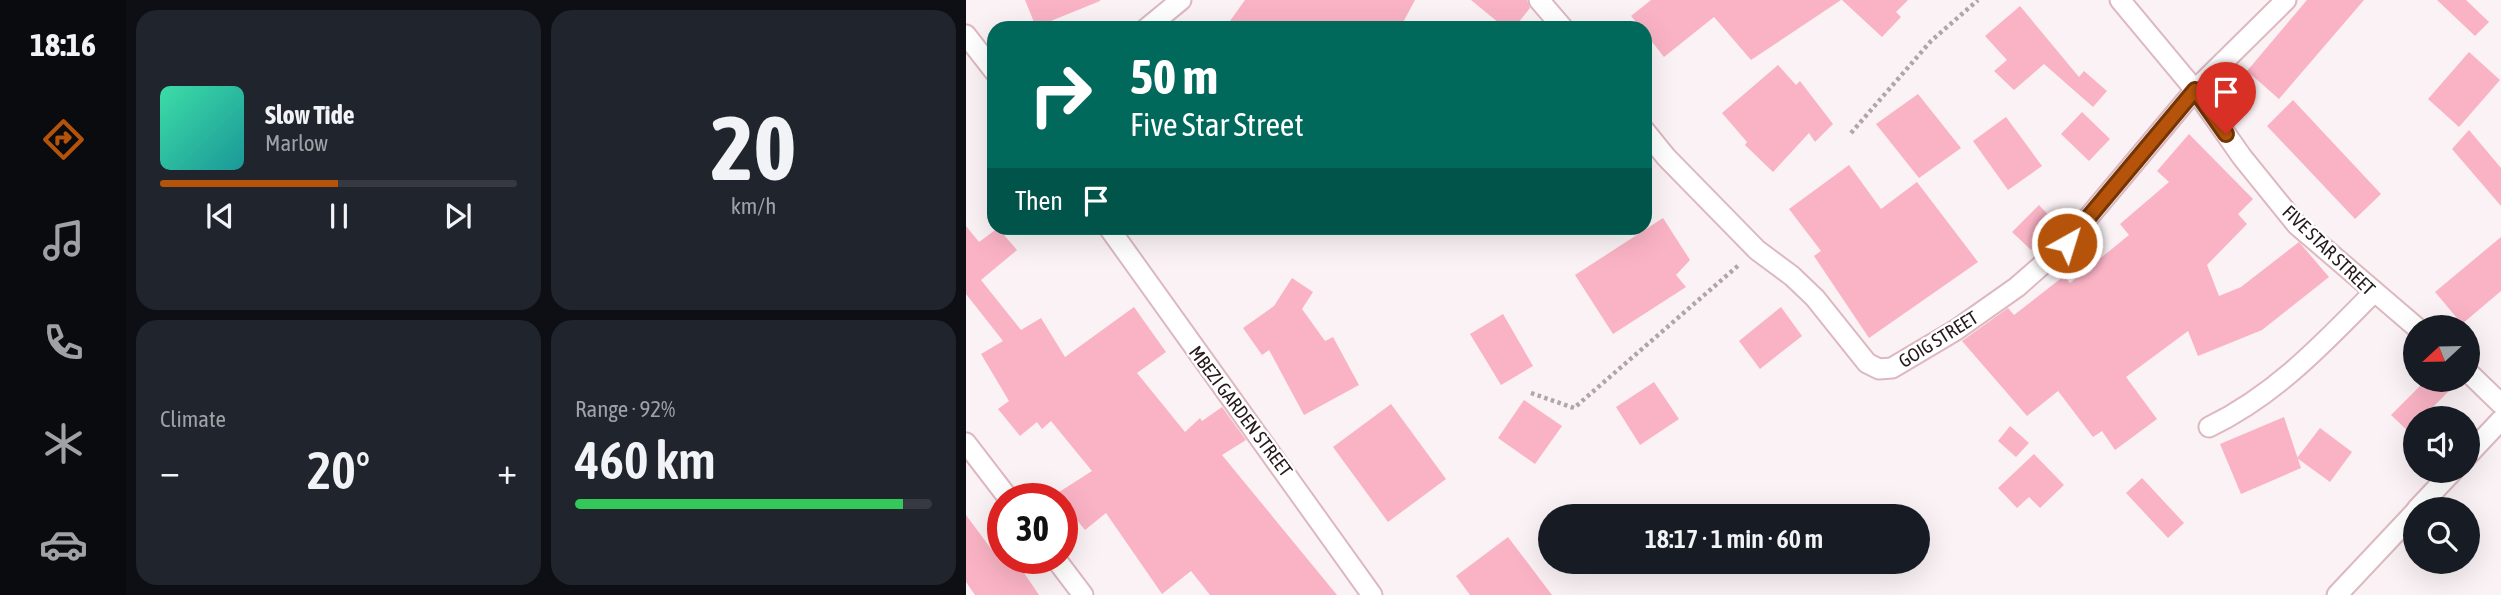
<!DOCTYPE html>
<html lang="en">
<head>
<meta charset="utf-8">
<style>
	body { margin:0; font-family:"Asap Condensed",sans-serif; background:#20242c; color:#f1f3f6; height:100vh; display:flex; flex-direction:column; font-size:26px; white-space:nowrap }
	* { box-sizing:border-box; margin:0 }
	p { font-size:23px; color:#9ea1a6 }
	.icon { flex:none; width:38px; height:38px; fill:none; stroke:currentColor; stroke-width:2; stroke-linecap:round; stroke-linejoin:round }
	.map { position:relative; flex:1; overflow:hidden }
	.drawer { display:flex; flex-direction:column; gap:10px; padding:10px; background:#0d0f14; width:840px }
	.drawer>* { flex:none }
	.top-card { position:absolute; left:21px; top:21px; width:665px; height:214px; border-radius:21px; box-shadow:0 7px 28px #0002; background:#00695c; color:#fff; overflow:hidden }
	.needle { width:46px; rotate:248deg }
	.tools { position:absolute; left:1437px; top:315px; display:grid; gap:14px }
	.tools a { display:grid; place-items:center; width:77px; height:77px; border-radius:50%; background:#171b24; box-shadow:0 7px 28px #0002; font-size:35px }
	.speed { position:absolute; left:21px; top:483px; display:flex; gap:14px; font-size:35px; font-weight:700; text-align:center }
	.speed>* { display:grid; place-content:center; width:91px; height:91px; border-radius:50%; background:#171b24; box-shadow:0 7px 28px #0002; line-height:1 }
	.speed .limit { border:10px solid #d22; background:#fff; color:#111 }
	.pin { position:absolute; display:grid; place-items:center; width:60px; height:60px; color:#fff; margin:-72px -30px; border-radius:50% 50% 50% 0; rotate:-45deg; box-shadow:0 0 7px #0007 }
	.pin .icon { rotate:45deg }
	.me { position:absolute; width:77px; margin:-38px; rotate:39deg; stroke-linejoin:round; filter:drop-shadow(0 0 5px #0008) }
	.turn { display:flex; align-items:center; gap:24px; height:147px; padding:0 28px; font-size:32px }
	.turn .icon { width:91px; height:91px; stroke-width:2.5 }
	.turn b { display:block; font-size:49px; line-height:60px }
	.then { display:flex; align-items:center; height:66px; padding:0 28px; background:#0003; gap:14px; font-size:26px }
	.big { font-size:52px; font-weight:600; line-height:1.1 }
	.drawer .card { flex:1; display:flex; flex-direction:column; justify-content:center; gap:10px; min-width:0; padding:0 24px; border-radius:21px; background:#20242c }
	.drawer .dial { align-items:center; gap:0 }
	.dial b { font-size:91px; line-height:1 }
	.song { display:flex; align-items:center; gap:21px }
	.cover { width:84px; height:84px; border-radius:10px; background:linear-gradient(135deg,hsl(160 70% 55%),hsl(180 70% 35%)) }
	.played { height:7px; border-radius:4px; background:linear-gradient(90deg,#b45309 50%,#363941 50%) }
	.keys { display:flex; justify-content:space-around; direction:ltr }
	.heat { display:flex; justify-content:space-between; align-items:center; font-size:38px; direction:ltr }
	.charge { height:10px; border-radius:5px; background:linear-gradient(90deg,#34c759 92%,#363941 0) }
	.drawer .tiles { flex:1; display:grid; gap:10px; grid-template-columns:repeat(2,1fr) }
	.trip { position:absolute; left:572px; top:504px; width:392px; height:70px; border-radius:35px; background:#171b24; box-shadow:0 7px 28px #0002; font-weight:600; line-height:70px; text-align:center }
	main { display:flex; flex:1; min-height:0 }
	.menu { display:flex; flex-direction:column; width:126px; justify-content:space-around; align-items:center; background:#090b0e; color:#9ea1a6 }
	.menu .icon { width:49px; height:49px }
	.menu .on { color:#b45309 }
	.menu b { font-size:32px; color:#f1f3f6 }
	.map>svg:first-child { display:block }
	.building { fill:#fab3c5 }
	.lines { fill:none; stroke-linecap:round; stroke-linejoin:round }
	.minor-casing { stroke:#ddb8c0; stroke-width:23 }
	.path { stroke:#b0a6a9; stroke-width:4.5; stroke-dasharray:3.5 3.5; stroke-linecap:butt }
	.minor { stroke:#fff; stroke-width:19 }
	.route-casing { stroke:#753606; stroke-width:18 }
	.route { stroke:#b45309; stroke-width:12 }
	.labels { text-anchor:middle; dominant-baseline:central; stroke-width:5; stroke-linejoin:round; paint-order:stroke }
	.street-label { font-size:19px; fill:#26191c; stroke:#fff }
</style>
</head>
<body>
<main>
<nav class="menu">
<b>18:16</b>
<svg class="icon on" aria-label="directions" viewBox="0 0 24 24"><path d="M12 3l9 9-9 9-9-9zM9 14v-3h6M13 9l2 2-2 2"/></svg>
<svg class="icon" aria-label="music" viewBox="0 0 24 24"><path d="M9 18V5l10-2v13"/><circle cx="6" cy="18" r="3"/><circle cx="16" cy="16" r="3"/></svg>
<svg class="icon" aria-label="phone" viewBox="0 0 24 24"><path d="M5 4h4l2 5-3 2q2 4 5 5l2-3 5 2v4C11 20 4 13 5 4z"/></svg>
<svg class="icon" aria-label="climate" viewBox="0 0 24 24"><path d="M12 3v18M4 7l16 10M4 17L20 7"/></svg>
<svg class="icon" aria-label="car" viewBox="0 0 24 24"><path d="M5 17H2v-5l4-1 3-4h7l3 4 3 1v5h-3M9 17h6M6 11h13"/><circle cx="7" cy="17" r="2"/><circle cx="17" cy="17" r="2"/></svg>
</nav>
<section class="drawer">
<div class="tiles">
<div class="card">
<div class="song"><i class="cover"></i><div><b>Slow Tide</b><p>Marlow</p></div></div>
<div class="played"></div>
<div class="keys"><svg class="icon" aria-label="previous" viewBox="0 0 24 24"><path d="M18 5L8 12l10 7zM5 5v14"/></svg><svg class="icon" aria-label="pause" viewBox="0 0 24 24"><path d="M8 5v14M16 5v14"/></svg><svg class="icon" aria-label="next" viewBox="0 0 24 24"><path d="M6 5l10 7-10 7zM19 5v14"/></svg></div>
</div>
<div class="card dial"><b>20</b><p>km/h</p></div>
<div class="card"><p>Climate</p>
<div class="heat"><a>−</a><b class="big">20°</b><a>+</a></div>
</div>
<div class="card"><p>Range · 92%</p><b class="big">460 km</b><div class="charge"></div></div>
</div>
</section>
<div class="map">
<svg width="1535" height="595" viewBox="0 0 1535 595">
	<rect width="100%" height="100%" fill="#faf2f4"/>
	<g class="building">
		<path d="M59 0H134V1L70 27Z"/>
		<path d="M279 0H449L434 28H259Z"/>
		<path d="M505 0H561L564 8 548 28H539Z"/>
		<path d="M685 0H875L785 60 748 17 698 57 679 33V28H675L665 16Z"/>
		<path d="M876 0H942L930 12 935 17 916 37Z"/>
		<path d="M1341 0H1398L1313 99 1281 71Z"/>
		<path d="M1471 0H1500L1523 22 1509 36Z"/>
		<path d="M1054 6 1113 77 1118 71 1141 91 1127 107 1078 64 1048 90 1028 71 1041 60 1019 36Z"/>
		<path d="M1503 52 1534 80 1493 127 1462 99Z"/>
		<path d="M812 65 830 85 834 81 867 124 849 142 843 133 807 172 779 145 781 142 756 113Z"/>
		<path d="M952 94 995 148 953 178 910 124Z"/>
		<path d="M1327 100 1415 194 1389 219 1301 126Z"/>
		<path d="M1116 112 1144 139 1123 161 1095 134Z"/>
		<path d="M1040 117 1076 166 1042 190 1007 141Z"/>
		<path d="M1503 130 1535 168V206L1486 149Z"/>
		<path d="M1223 134 1287 199 1272 214 1281 224 1241 265 1253 296 1275 287 1333 242 1363 277 1296 330 1232 356 1222 331 1160 377 1191 419 1149 450 1136 431 1127 437 1092 391 1061 416 996 341 1042 308 1048 315 1098 276 1104 283 1163 235 1154 224 1203 182 1191 171Z"/>
		<path d="M883 165 915 209 951 182 1012 262 903 338 848 256 855 251 823 209Z"/>
		<path d="M1073 205 1091 224 1065 250 1046 232Z"/>
		<path d="M697 218 724 260 710 275 720 287 647 334 609 275Z"/>
		<path d="M0 226 13 242 32 228 51 250 15 280 55 330 75 318 99 357 168 307 200 352 171 373 219 432 234 418 236 421 256 407 280 440 256 455 371 595H244L225 571 196 594 140 513 119 530 90 494 126 471 85 421 76 429 71 422 54 436 32 409 43 401 15 354 37 341 0 294Z"/>
		<path d="M1535 237V291L1496 324 1469 292Z"/>
		<path d="M326 278 347 292 336 309 359 341 367 337 393 385 338 415 303 350 296 355 277 328 308 306Z"/>
		<path d="M815 307 836 336 794 369 773 341Z"/>
		<path d="M537 314 567 366 535 385 504 334Z"/>
		<path d="M1460 380H1474L1484 390 1456 418H1449V426L1443 432 1425 415Z"/>
		<path d="M688 382 713 419 674 445 650 407Z"/>
		<path d="M558 400 596 426 569 464 532 438Z"/>
		<path d="M425 404 480 479 422 522 367 447Z"/>
		<path d="M1318 417 1335 468 1275 494 1254 444Z"/>
		<path d="M1044 426 1063 443 1050 457 1032 441Z"/>
		<path d="M1354 428 1386 452 1364 482 1331 458Z"/>
		<path d="M1068 454 1098 485 1074 508 1063 497 1051 508 1032 488Z"/>
		<path d="M1176 478 1218 523 1202 538 1160 493Z"/>
		<path d="M0 515 32 558H48L73 595H9L0 582Z"/>
		<path d="M542 537 586 595H504L490 576Z"/>
	</g>
	<g class="lines">
		<defs>
			<g id="minor">
				<path d="M573 0 597 28"/>
				<path d="M1154 0 1229 90 1276 157 1331 225 1450 327"/>
				<path d="M181 28 215 0"/>
				<path d="M0 35 28 71"/>
				<path d="M679 131 700 157 791 250 826 276 849 298 901 363 913 369 926 368 990 330 1051 287 1101 243 1229 90 1320 0"/>
				<path d="M143 228 406 595"/>
				<path d="M1502 372 1535 404"/>
				<path d="M1243 427C1309 395 1356 345 1407 293"/>
				<path d="M0 443 43 499"/>
				<path d="M1502 455 1535 420"/>
				<path d="M1451 509 1487 471"/>
				<path d="M89 558 117 595"/>
				<path d="M1371 595 1449 512"/>
			</g>
		</defs>
		<use href="#minor" class="minor-casing"/>
		<g class="path">
			<path d="M885 133 965 41 1012 0"/>
			<path d="M565 393 608 408 774 264"/>
		</g>
		<use href="#minor" class="minor"/>
	</g>
	<g class="lines">
		<defs>
			<path id="route" d="M1101 243 1229 90 1260 134"/>
		</defs>
		<use href="#route" class="route-casing"/>
		<use href="#route" class="route"/>
	</g>
	<g class="labels">
		<g class="street-label">
			<text transform="translate(1363 250) rotate(44)">FIVE STAR STREET</text>
			<text transform="translate(972 339) rotate(-32)">GOIG STREET</text>
			<text transform="translate(275 411) rotate(53)">MBEZI GARDEN STREET</text>
		</g>
	</g>
</svg>
<div class="tools">
<a><svg class="needle" viewBox="-14 -14 28 28"><path d="M0-13l5 13h-10z" fill="#e53935"/><path d="M0 13l5-13h-10z" fill="#9ea1a6"/></svg></a>
<a><svg class="icon" aria-label="sound" viewBox="0 0 24 24"><path d="M4 9h4l5-4v14l-5-4H4zM17 9q2 3 0 6"/></svg></a>
<a><svg class="icon" aria-label="search" viewBox="0 0 24 24"><circle cx="10" cy="10" r="6"/><path d="M15 15l6 6"/></svg></a>
</div>
<div class="speed"><div class="limit">30</div></div>
<div class="pin" style="left:1260px;top:134px;background:#d93025"><svg class="icon" aria-label="arrive" viewBox="0 0 24 24"><path d="M6 21V4h12l-3 4 3 4H6"/></svg></div>
<svg class="me" style="left:1101px;top:243px" viewBox="-20 -20 40 40"><circle r="17" fill="#b45309" stroke="#fff" stroke-width="3"/><path d="M0-11L8 9 0 5-8 9z" fill="#fff"/></svg>
<div class="trip">18:17 · 1 min · 60 m</div>
<div class="top-card">
<div class="turn"><svg class="icon" aria-label="right" viewBox="0 0 24 24"><path d="M7 20v-9h11M14 6l5 5-5 5"/></svg><div><b>50 m</b>Five Star Street</div></div>
<div class="then">Then<svg class="icon" aria-label="arrive" viewBox="0 0 24 24"><path d="M6 21V4h12l-3 4 3 4H6"/></svg></div>
</div>
</div>
</main>
</body>
</html>
